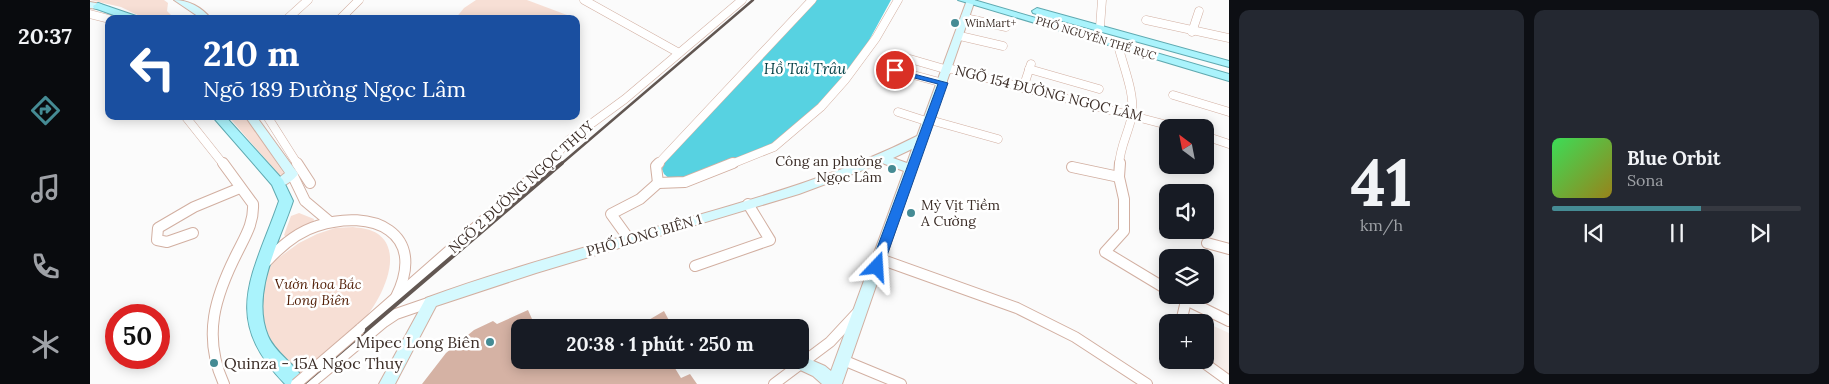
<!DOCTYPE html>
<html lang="vi">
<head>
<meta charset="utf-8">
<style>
	body { margin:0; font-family:Lora,serif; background:#242831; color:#f1f3f6; height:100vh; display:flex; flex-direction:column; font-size:19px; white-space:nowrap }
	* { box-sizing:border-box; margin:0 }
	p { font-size:16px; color:#9ea1a6 }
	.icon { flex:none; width:28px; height:28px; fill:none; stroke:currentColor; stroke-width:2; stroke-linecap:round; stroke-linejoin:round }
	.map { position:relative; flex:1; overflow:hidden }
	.side { display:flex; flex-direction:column; gap:10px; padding:10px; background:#0d0f14; width:600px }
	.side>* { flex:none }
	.guide { position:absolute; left:15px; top:15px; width:475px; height:105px; border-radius:10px; box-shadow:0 2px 12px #0003; background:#1a4fa0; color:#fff; overflow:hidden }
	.needle { width:32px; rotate:328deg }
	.controls { position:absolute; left:1069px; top:119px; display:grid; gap:10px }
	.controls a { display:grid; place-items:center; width:55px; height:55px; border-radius:10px; background:#171b24; box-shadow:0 2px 12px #0003; font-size:25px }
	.speed { position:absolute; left:15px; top:304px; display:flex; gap:10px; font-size:25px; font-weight:700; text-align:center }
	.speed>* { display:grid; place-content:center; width:65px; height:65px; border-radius:50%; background:#171b24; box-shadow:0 2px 12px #0003; line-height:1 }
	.speed .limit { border:8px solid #d22; background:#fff; color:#111 }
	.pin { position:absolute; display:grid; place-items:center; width:42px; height:42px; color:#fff; margin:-21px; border:2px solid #fff; border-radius:50%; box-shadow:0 1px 5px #0007 }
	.me { position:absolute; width:55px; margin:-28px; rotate:20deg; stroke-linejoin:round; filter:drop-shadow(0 0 4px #0008) }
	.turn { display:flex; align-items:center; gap:18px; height:105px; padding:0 15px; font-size:22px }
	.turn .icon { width:65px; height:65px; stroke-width:2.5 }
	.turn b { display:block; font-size:35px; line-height:42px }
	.side .card { flex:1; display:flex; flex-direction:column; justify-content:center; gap:8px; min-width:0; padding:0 18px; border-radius:10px; background:#242831 }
	.side .dial { align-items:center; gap:0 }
	.dial b { font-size:65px; line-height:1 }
	.song { display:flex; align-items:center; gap:15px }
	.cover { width:60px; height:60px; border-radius:8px; background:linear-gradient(135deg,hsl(130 70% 55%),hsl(50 70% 35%)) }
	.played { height:5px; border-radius:2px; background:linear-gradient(90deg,#458b94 60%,#363941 60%) }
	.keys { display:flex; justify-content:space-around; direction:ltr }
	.side .tiles { flex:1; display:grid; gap:10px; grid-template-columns:repeat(2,1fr) }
	.trip { position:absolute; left:421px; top:319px; width:298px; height:50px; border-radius:10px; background:#171b24; box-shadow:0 2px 12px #0003; font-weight:700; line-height:50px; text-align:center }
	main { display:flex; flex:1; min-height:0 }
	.tabs { display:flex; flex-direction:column; width:90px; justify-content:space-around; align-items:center; background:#090b0e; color:#9ea1a6 }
	.tabs .icon { width:35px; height:35px }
	.tabs .selected { color:#458b94 }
	.tabs b { font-size:22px; color:#f1f3f6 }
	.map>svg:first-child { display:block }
	.built { fill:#f7eeea }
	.green { fill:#f7dfd5 }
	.water { fill:#57d2e1 }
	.building { fill:#d5b2a4 }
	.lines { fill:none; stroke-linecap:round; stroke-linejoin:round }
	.street-far1-casing { stroke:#d2afa1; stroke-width:9 }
	.street-casing { stroke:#d2afa1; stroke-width:12 }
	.secondary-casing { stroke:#d2afa1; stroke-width:2 }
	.primary-casing { stroke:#5fa9b0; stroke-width:2 }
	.street-far1 { stroke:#fff; stroke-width:8 }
	.street { stroke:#fff; stroke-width:10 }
	.secondary { fill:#d5f9fe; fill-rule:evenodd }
	.primary { fill:#aaf3fc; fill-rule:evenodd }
	.rail-far1 { stroke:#625752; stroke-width:2.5 }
	.rail { stroke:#625752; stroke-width:4 }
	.street-bridge-casing { stroke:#d2afa1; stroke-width:12; stroke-linecap:butt }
	.street-bridge { stroke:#fff; stroke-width:10 }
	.route { fill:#1a73e8; stroke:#114b97 }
	.poi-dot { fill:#458b94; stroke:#fff; stroke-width:2 }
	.labels { text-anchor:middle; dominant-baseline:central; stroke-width:5; stroke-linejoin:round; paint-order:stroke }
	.far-poi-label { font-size:11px; fill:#3c2e28; stroke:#fff; text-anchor:start }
	.far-street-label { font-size:11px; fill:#3c2e28; stroke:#fff }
	.street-label { font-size:14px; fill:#3c2e28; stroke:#fff }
	.poi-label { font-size:14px; fill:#3c2e28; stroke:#fff; text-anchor:end }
	.park-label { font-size:14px; font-style:italic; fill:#511e06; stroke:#fff }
	.water-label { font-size:15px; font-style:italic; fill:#044046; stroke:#fff }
	.near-poi-label { font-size:16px; fill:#3c2e28; stroke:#fff; text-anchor:end }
</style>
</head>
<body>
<main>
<nav class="tabs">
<b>20:37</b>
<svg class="icon selected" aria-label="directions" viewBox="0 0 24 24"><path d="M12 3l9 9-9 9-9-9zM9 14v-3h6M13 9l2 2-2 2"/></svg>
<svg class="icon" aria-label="music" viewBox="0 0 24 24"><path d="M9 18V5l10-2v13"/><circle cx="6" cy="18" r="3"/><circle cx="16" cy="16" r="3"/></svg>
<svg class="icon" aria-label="phone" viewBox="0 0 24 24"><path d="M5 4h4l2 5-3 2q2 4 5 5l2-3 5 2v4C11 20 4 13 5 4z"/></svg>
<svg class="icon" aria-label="climate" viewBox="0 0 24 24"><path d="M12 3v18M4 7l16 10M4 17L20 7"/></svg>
</nav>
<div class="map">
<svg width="1139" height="384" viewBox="0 0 1139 384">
	<rect width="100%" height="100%" fill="#fbfbfb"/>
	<path class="built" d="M1108 319 1139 333V379L1115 360V322H1103Z"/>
	<g class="green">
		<path d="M0 0H74L78 3 77 11 85 19H56L31 7Z"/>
		<path d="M386 0H437L485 18 365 19 374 8Z"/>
		<path d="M138 116H156L194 174 189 175Z"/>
		<path d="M209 213 224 219 223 223 196 237 194 235 201 216Z"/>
		<path d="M263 227C271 228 281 229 288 234 317 255 287 307 269 325 250 344 227 360 207 376L172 344 171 277 180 264 209 243 227 234 245 228Z"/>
	</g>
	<path class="water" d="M727 0H801L776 46 735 100 684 143 611 175 581 180 574 174 572 169 574 163Z"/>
	<g class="building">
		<path d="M438 310 446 328H430V360H580L591 378 600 374 607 384H332L356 353 384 330 403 321 407 324Z"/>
		<path d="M574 311 583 328H545Z"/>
		<path d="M480 320 502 323V328H460V325Z"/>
	</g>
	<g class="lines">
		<defs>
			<g id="street-far1">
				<path d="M494 0 589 53"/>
				<path d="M0 14 19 19"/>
				<path d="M875 18 916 27"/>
				<path d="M197 19 218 0"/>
				<path d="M250 19 269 0"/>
				<path d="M1056 20 1139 38"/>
				<path d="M1010 27 1012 0"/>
				<path d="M1102 32 1109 11"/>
				<path d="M870 36 913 46"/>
				<path d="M1028 45C1033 66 1045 93 1042 115 1039 132 1030 146 1029 165"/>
				<path d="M820 59 858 70"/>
				<path d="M858 68 1089 128"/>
				<path d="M939 69 1009 89"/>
				<path d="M805 70 853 83"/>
				<path d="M933 88 941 64"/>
				<path d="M1083 95 1139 112"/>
				<path d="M808 112 839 122"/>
				<path d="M95 116 134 165"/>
				<path d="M177 116 208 165"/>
				<path d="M840 120 908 139"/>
				<path d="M1115 136 1139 144"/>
				<path d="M457 165 479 140 535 99 652 0"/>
				<path d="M567 165 722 0"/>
				<path d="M639 165 684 147 731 107 755 80 786 38 808 0"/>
			</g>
			<g id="street">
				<path d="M133 163 163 204C164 222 156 235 148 251 125 296 112 336 134 384"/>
				<path d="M207 163 220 183"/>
				<path d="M1030 163 1029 177 1034 199V231L1015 252 1078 290"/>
				<path d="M982 167 1029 177"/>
				<path d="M202 174 215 201 240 222"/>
				<path d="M568 183 595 182 643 163"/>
				<path d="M568 183 566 166 569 163"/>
				<path d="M103 233 77 242 67 240 68 228 104 207 150 188"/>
				<path d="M539 239 521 214 550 199 568 183"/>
				<path d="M1117 243 1139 249"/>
				<path d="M790 259 927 308 985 337 1057 384"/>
				<path d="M177 261C191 246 207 232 227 226 282 208 338 232 306 297"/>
				<path d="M605 266 680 240 658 204"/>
				<path d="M1086 295 1139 321"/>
				<path d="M1091 322 1096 301"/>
				<path d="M270 329 459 163"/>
				<path d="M753 360 811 384"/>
				<path d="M1110 360 1139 381"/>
				<path d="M220 384 294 322 306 314 341 302"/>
				<path d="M684 384 740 342 767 313"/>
			</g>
			<g id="secondary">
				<path d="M84 0C98 0 112 7 121 19H112Z"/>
				<path d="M877 0H885L752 384H732L723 376 706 368 704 363 706 360H710L712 356 735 366 741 371 814 171 792 163 709 194 446 273 346 306 305 384H289L336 298C424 266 515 242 605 216 681 194 756 172 827 136ZM822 149 817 163 803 158Z"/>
				<path d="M0 2 11 4 13 6 8 9 0 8Z"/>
				<path d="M155 116H166L206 171 208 174C203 181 192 189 184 186L182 183 195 173Z"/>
			</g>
			<g id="primary">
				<path d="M868 0H884L1139 74V81Z"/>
				<path d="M8 3 49 17 50 19H35L4 8 3 6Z"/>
				<path d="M947 8 1139 61V67L943 13 942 11Z"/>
				<path d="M122 116H135L193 180 203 201C190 241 160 293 178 336 186 355 208 365 216 384H195C130 317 163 276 189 201L182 185Z"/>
			</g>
		</defs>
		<use href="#street-far1" class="street-far1-casing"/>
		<use href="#street" class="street-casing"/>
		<use href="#secondary" class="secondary-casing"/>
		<use href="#primary" class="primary-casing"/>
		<use href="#street-far1" class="street-far1"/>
		<use href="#street" class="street"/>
		<use href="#secondary" class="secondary"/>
		<use href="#primary" class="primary"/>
		<path class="rail-far1" d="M470 165 663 0"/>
		<path class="rail" d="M213 384 472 163"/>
		<defs>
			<path id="street-bridge" d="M206 384 270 329"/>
		</defs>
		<use href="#street-bridge" class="street-bridge-casing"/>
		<use href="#street-bridge" class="street-bridge"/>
	</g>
	<path class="route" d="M801 68 858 83 793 267 787 272 780 267 848 84 801 72Z"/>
	<g class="poi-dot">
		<circle cx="865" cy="23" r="5"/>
		<circle cx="802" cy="169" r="5"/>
		<circle cx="821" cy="213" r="5"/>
		<circle cx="400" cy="342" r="5"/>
		<circle cx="124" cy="363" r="5"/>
	</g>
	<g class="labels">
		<g class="far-poi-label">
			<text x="875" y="23">WinMart+</text>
		</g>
		<g class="far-street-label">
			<text transform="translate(1006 38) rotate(17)">PHỐ NGUYỄN THẾ RỤC</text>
		</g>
		<g class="street-label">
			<text transform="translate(959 93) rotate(14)">NGÕ 154 ĐƯỜNG NGỌC LÂM</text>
			<text transform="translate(431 187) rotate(-42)">NGÕ 2 ĐƯỜNG NGỌC THỤY</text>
			<text transform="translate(554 235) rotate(-16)">PHỐ LONG BIÊN 1</text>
		</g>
		<g class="poi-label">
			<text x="792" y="161">Công an phường<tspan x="792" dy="16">Ngọc Lâm</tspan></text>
			<text x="831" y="205" text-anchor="start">Mỳ Vịt Tiềm<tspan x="831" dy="16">A Cường</tspan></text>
		</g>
		<g class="park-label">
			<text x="228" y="284">Vườn hoa Bắc<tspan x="228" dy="16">Long Biên</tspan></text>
		</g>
		<g class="water-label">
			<text x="715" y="68">Hồ Tai Trâu</text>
		</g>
		<g class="near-poi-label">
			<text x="390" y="342">Mipec Long Biên</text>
			<text x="134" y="363" text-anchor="start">Quinza - 15A Ngoc Thuy</text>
		</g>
	</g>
</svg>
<div class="controls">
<a><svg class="needle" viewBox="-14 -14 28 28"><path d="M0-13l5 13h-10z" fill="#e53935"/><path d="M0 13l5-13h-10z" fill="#9ea1a6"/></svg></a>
<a><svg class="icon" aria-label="sound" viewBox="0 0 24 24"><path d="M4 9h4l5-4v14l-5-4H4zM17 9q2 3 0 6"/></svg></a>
<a><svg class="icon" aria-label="layers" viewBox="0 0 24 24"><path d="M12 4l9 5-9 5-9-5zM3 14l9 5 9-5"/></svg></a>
<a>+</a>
</div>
<div class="speed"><div class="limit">50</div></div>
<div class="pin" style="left:805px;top:70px;background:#d93025"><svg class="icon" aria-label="arrive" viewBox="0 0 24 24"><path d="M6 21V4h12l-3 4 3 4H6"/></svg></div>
<svg class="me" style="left:787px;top:267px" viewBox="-20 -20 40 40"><path d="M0-17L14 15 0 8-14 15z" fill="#1a73e8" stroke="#fff" stroke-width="4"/></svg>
<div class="trip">20:38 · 1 phút · 250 m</div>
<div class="guide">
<div class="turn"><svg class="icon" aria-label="left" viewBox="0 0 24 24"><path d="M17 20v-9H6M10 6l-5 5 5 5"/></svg><div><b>210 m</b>Ngõ 189 Đường Ngọc Lâm</div></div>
</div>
</div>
<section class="side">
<div class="tiles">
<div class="card dial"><b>41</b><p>km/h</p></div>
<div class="card">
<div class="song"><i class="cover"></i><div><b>Blue Orbit</b><p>Sona</p></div></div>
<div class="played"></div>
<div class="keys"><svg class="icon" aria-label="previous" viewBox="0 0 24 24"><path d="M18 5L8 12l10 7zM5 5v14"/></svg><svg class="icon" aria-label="pause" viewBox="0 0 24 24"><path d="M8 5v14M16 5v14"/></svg><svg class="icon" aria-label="next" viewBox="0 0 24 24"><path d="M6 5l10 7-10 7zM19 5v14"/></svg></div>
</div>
</div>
</section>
</main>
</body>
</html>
